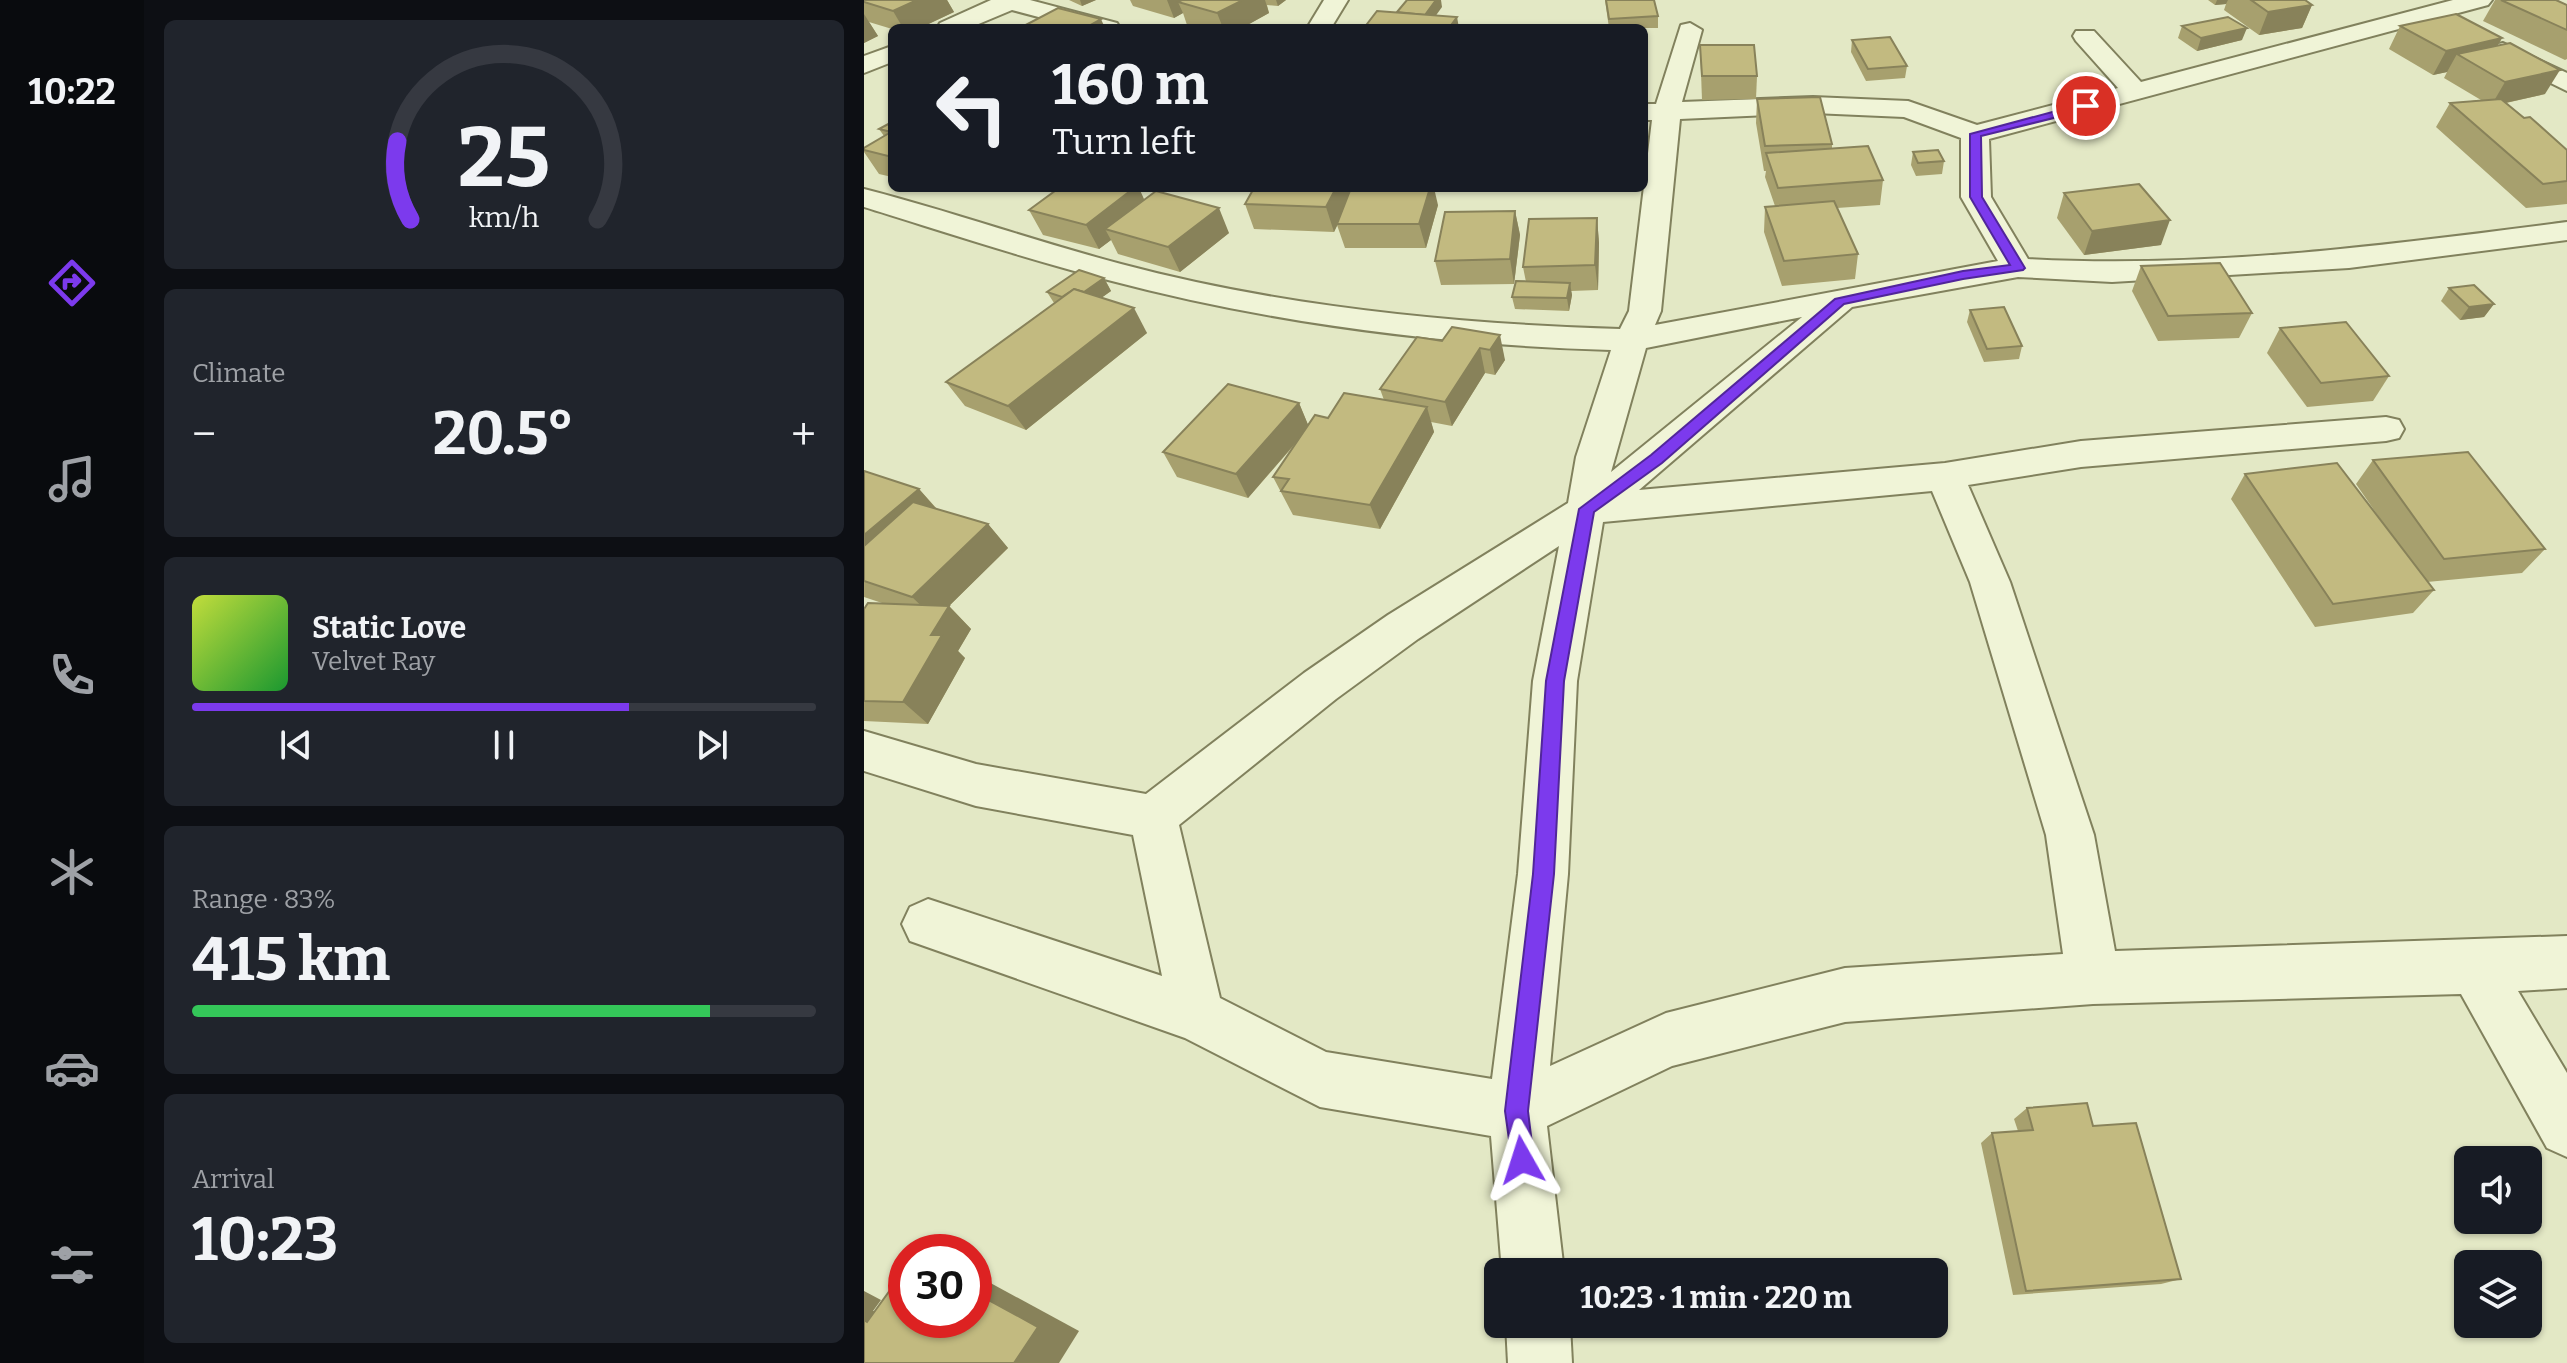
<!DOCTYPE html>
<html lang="en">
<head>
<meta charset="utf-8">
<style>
	body { margin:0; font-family:Bitter,serif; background:#20242c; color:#f1f3f6; height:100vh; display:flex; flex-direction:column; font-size:30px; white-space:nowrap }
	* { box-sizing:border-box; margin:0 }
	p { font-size:26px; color:#9ea1a6 }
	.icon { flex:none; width:44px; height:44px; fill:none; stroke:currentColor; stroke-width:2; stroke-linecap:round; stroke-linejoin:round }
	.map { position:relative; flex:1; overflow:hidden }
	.sheet { display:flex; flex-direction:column; gap:20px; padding:20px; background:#0d0f14; width:720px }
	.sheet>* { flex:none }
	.banner { position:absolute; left:24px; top:24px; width:760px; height:168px; border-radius:12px; box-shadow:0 2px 6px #0004; background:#171b24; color:#f1f3f6; overflow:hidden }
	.controls { position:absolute; left:1590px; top:1146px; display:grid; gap:16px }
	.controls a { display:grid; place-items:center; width:88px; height:88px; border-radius:12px; background:#171b24; box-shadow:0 2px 6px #0004; font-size:40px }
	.speed { position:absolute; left:24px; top:1234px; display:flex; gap:16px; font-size:40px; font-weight:700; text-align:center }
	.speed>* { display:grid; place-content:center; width:104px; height:104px; border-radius:50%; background:#171b24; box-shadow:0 2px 6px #0004; line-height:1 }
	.speed .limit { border:12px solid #d22; background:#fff; color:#111 }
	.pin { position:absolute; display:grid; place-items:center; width:68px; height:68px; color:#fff; margin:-34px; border:4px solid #fff; border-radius:50%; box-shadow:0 2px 8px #0007 }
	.me { position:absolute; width:88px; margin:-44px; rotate:354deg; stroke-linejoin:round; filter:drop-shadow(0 0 6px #0008) }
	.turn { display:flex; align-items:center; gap:28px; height:168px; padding:0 32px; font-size:36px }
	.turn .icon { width:104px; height:104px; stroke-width:2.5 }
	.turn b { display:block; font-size:56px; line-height:68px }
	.big { font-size:60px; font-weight:700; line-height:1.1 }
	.sheet .tile { flex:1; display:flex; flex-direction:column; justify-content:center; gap:12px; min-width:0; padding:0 28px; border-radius:12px; background:#20242c }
	.sheet .dial { align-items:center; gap:0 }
	.dial svg { height:208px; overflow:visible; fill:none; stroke:#363941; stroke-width:7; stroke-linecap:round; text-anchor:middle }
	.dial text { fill:#f1f3f6; stroke:none }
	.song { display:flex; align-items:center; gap:24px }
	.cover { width:96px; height:96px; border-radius:12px; background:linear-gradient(135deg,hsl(70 70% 55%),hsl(130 70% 35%)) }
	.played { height:8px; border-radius:4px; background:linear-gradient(90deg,#7c3aed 70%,#363941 70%) }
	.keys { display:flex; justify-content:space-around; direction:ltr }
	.heat { display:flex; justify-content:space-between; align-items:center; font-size:44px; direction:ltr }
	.charge { height:12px; border-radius:6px; background:linear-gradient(90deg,#34c759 83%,#363941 0) }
	.trip { position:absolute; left:620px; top:1258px; width:464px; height:80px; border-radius:12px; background:#171b24; box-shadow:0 2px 6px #0004; font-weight:700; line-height:80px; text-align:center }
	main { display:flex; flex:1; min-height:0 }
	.dock { display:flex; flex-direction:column; width:144px; justify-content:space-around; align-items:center; background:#090b0e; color:#9ea1a6 }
	.dock .icon { width:56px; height:56px }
	.dock .current { color:#7c3aed }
	.dock b { font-size:36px; color:#f1f3f6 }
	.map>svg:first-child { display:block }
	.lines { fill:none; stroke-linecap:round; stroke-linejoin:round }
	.minor-casing { stroke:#81815d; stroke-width:4 }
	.minor { fill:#f0f4d7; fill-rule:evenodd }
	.wall { fill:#a7a06e }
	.shaded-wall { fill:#88825a }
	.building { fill:#c2ba80; stroke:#88825a; stroke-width:2 }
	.route { fill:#7c3aed; stroke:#51269a; stroke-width:2 }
</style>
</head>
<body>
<main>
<nav class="dock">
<b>10:22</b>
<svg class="icon current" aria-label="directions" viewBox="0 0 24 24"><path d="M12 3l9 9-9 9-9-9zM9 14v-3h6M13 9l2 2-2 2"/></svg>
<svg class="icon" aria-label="music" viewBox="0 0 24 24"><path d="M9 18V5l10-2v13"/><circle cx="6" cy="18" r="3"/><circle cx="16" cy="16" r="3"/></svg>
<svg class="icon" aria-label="phone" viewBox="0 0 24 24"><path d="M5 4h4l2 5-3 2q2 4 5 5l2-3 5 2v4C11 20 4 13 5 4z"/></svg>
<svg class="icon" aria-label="climate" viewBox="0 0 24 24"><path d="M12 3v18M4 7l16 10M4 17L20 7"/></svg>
<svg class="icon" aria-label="car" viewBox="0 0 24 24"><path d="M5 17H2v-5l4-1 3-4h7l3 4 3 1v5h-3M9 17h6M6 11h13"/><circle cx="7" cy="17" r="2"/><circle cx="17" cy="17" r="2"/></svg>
<svg class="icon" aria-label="filters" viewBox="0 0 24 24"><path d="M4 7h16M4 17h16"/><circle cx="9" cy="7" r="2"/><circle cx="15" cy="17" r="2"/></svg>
</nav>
<section class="sheet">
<div class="tile dial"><svg viewBox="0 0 100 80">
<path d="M14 69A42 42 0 1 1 86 69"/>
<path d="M14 69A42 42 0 0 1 9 39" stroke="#7c3aed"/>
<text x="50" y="56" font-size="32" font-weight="700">25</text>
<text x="50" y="72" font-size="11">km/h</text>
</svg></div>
<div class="tile"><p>Climate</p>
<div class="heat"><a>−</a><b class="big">20.5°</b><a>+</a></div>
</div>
<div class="tile">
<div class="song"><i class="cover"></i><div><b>Static Love</b><p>Velvet Ray</p></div></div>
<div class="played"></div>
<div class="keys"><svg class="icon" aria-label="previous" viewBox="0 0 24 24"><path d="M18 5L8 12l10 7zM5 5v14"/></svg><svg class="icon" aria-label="pause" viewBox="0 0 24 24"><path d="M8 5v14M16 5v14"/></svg><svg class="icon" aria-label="next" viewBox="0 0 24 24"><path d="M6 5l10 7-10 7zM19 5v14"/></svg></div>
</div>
<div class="tile"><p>Range · 83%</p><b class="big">415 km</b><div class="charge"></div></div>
<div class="tile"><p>Arrival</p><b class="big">10:23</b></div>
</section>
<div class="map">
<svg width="1703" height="1363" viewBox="0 0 1703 1363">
	<rect width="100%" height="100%" fill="#e3e8c5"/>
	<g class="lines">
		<defs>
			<g id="minor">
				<path d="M127 0H166L253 23 256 28H216L148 10 105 28H73L76 23Z"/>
				<path d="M460 0H484L467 28H443Z"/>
				<path d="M1589 0H1628L1624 5 1125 139 1127 197 1164 259C1345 269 1524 245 1703 222V240L1485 268 1248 282 1154 277 988 307 775 490 1081 463 1217 441 1522 417 1535 420 1540 429 1535 438 1522 441 1217 467 1104 485 1146 582 1230 835 1251 951 1703 936V988L1654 991 1703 1073V1157L1683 1148 1597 994 1229 1004 981 1022 808 1066 683 1126 700 1272H638L627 1136 456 1107 321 1038 46 941 38 924 46 907 64 899 298 976 269 835 112 806 0 771V731L112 764 282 794 440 673 524 615 704 503 712 457 747 350C578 345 407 323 244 280 162 259 81 232 0 207V189C86 211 170 241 257 264 418 307 589 324 756 329L765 311 788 120H780V104H792L817 25 826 23 838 30 818 102 949 97 1044 101 1113 125 1254 88 1212 41 1209 36 1212 31H1230L1277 82ZM949 113 1040 117 1097 138V197L1134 261 791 325 797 311 816 119ZM938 317 747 472 782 348ZM1068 491 1106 582 1182 835 1199 954 981 968 802 1013 686 1066 704 874 713 681 739 522ZM695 546 669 681 654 874 628 1079 462 1052 356 998 315 825 472 699 554 639Z"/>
				<path d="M1639 43 1703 73V91L1630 55 1627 50 1630 45Z"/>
				<path d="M28 46V62L0 73V56Z"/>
				<path d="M642 1324H706L708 1363H644Z"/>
			</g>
		</defs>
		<use href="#minor" class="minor-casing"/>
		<use href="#minor" class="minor"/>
	</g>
	<g class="wall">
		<path d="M0 0H83L90 12 56 28H28V29L5 22 14 36 0 43Z"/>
		<path d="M205 0H232L218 6Z"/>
		<path d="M266 0H422L414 6 403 5 405 13 378 28H334L323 25 319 13 310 18 269 6Z"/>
		<path d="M741 0 794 16V28H745Z"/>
		<path d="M1344 0H1441L1448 5 1438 28 1395 35 1360 10 1362 4 1351 5Z"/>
		<path d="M1631 0H1692L1703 5V59L1701 60 1619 21Z"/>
		<path d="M1318 26 1378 40 1333 51 1314 38Z"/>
		<path d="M1536 26 1638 38 1634 45 1681 94 1642 103 1703 150V204L1662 208 1572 127 1586 103 1617 100 1580 78 1583 72 1569 75 1525 49Z"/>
		<path d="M988 40 1043 66 1041 78 1002 81 987 52Z"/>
		<path d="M836 45 893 76 892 99 838 100Z"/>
		<path d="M893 99 968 144V148L1019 180 1016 205 973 208 994 254 991 279 918 286 900 232 901 207 911 206 901 177 902 171H900L892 123Z"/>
		<path d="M28 122V177L15 174 0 152V148L20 136 15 129Z"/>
		<path d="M1049 152 1080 161 1078 174 1052 176 1047 165Z"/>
		<path d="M485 192 574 205 562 248H481L473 225 470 232 390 229 381 204Z"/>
		<path d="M1200 193 1297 245 1220 255 1193 218Z"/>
		<path d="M280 200 365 233 316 272 254 254 247 240 235 249 179 235 165 210Z"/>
		<path d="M651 211 656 235 650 284 577 285 571 261Z"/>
		<path d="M733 218 735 243 734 290 707 291 708 295 705 311 651 309 648 297 662 282 659 267Z"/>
		<path d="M1277 266 1388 313 1375 338 1294 341 1268 291Z"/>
		<path d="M240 278 247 291 237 298 283 333 162 430 101 406 82 382 190 303 183 292Z"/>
		<path d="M1585 288 1630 304 1620 317 1596 320 1577 301Z"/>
		<path d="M1106 310 1158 346 1155 359 1120 362 1103 322Z"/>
		<path d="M588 327 641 360 631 375 621 373 588 426 567 422 570 432 516 529 429 515 409 477 433 442 384 498 313 477 299 452 435 403 444 425 520 400 516 389 578 341Z"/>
		<path d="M1416 328 1525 376 1509 401 1443 407 1403 353Z"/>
		<path d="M1509 460 1681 549 1658 573 1563 582 1570 590 1549 613 1451 627 1367 499 1381 474 1519 523 1492 484Z"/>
		<path d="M0 471 55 489 73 509 124 524 144 548 85 606 107 629 94 651 101 658 64 724 0 721V609L21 604 0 597Z"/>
		<path d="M1163 1108 1229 1126 1317 1279 1297 1284 1149 1295 1117 1143 1128 1133 1154 1131 1150 1119Z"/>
	</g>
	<g class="shaded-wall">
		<path d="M53 0H83L90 12 56 28H39L29 11Z"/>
		<path d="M216 0H232L218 6Z"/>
		<path d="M303 0H344L314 2 319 13 310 18Z"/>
		<path d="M379 0H401L405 13 378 28H359L353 13Z"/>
		<path d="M412 0H422L414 6Z"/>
		<path d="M572 0H577L578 7 563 28 560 17Z"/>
		<path d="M1353 0H1364L1362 4 1351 5Z"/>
		<path d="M1448 5 1438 28 1395 35 1404 12Z"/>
		<path d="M0 14 14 36 0 43Z"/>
		<path d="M593 17 595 28H585Z"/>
		<path d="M237 19 241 28H221Z"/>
		<path d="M1383 28 1378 40 1333 51 1337 38Z"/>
		<path d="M1638 38 1624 62 1593 54 1583 72 1569 75 1582 51Z"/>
		<path d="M1696 70 1681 94 1627 106 1641 82Z"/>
		<path d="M270 188H275L285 210 241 229 247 240 235 249 222 225Z"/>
		<path d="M472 188H484L487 198 470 232 462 207Z"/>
		<path d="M566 188H570L574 205 562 248 555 224Z"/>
		<path d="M355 208 365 233 316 272 304 247Z"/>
		<path d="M651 211 656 235 650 284 646 259Z"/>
		<path d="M733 218 735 243 734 290 731 265Z"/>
		<path d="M1306 220 1297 245 1220 255 1228 231Z"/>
		<path d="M240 278 247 291 215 314 208 301Z"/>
		<path d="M706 283 708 295 705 311 703 298Z"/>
		<path d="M1630 304 1620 317 1596 320 1605 307Z"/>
		<path d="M270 308 283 333 162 430 144 406Z"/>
		<path d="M636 335 641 360 631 375 626 350Z"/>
		<path d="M616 348 621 373 588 426 581 402Z"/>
		<path d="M435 403 445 427 384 498 372 474Z"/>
		<path d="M563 407 570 432 516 529 506 505Z"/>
		<path d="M55 489 76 513 0 579V535Z"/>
		<path d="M124 524 144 548 85 606 107 629 94 651 101 658 64 724 39 702 67 635 72 620 48 597Z"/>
		<path d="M110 1274 215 1331 195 1363H150L110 1292Z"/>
		<path d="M0 1291 17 1300 9 1311 35 1313 0 1324Z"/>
	</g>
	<g class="building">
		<path d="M0 0H53L29 11 0 2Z"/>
		<path d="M318 0H379L353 13 314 2Z"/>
		<path d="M543 0H572L561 15 533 12Z"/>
		<path d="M742 0H790L794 16 745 19Z"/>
		<path d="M1387 0H1441L1448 5 1404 12Z"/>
		<path d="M1637 0H1692L1703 5V30Z"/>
		<path d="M194 8 237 19 221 28H156Z"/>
		<path d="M513 11 593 17 585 28H500Z"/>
		<path d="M1592 14 1638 38 1582 51 1536 26Z"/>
		<path d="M1364 17 1383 28 1337 38 1318 26Z"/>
		<path d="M1026 37 1043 66 1004 69 988 40Z"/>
		<path d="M1646 43 1696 70 1641 82 1593 54Z"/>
		<path d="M836 45H890L893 76H838Z"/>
		<path d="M956 97 968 144 901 146 893 99Z"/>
		<path d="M1637 99 1660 118 1666 117 1703 150V181L1679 184 1586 103Z"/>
		<path d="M28 122V157L0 150V148L27 132 15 129Z"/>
		<path d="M1004 146 1019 180 914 188 902 153Z"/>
		<path d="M1074 150 1080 161 1054 163 1049 152Z"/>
		<path d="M1275 184 1306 220 1228 231 1200 193Z"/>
		<path d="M195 188H270L222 225 165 210Z"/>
		<path d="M390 188H472L462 207 381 204Z"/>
		<path d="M487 188H566L555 224H473Z"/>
		<path d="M292 191 355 208 304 247 241 229Z"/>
		<path d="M970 201 994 254 920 261 901 207Z"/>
		<path d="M651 211 646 259 571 261 581 212Z"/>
		<path d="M733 218 731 265 659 267 665 219Z"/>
		<path d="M1356 263 1388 313 1304 316 1277 266Z"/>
		<path d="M215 270 240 278 220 292 210 289 198 297 183 292Z"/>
		<path d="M652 281 706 283 703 298 648 297Z"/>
		<path d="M1610 285 1630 304 1605 307 1585 288Z"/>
		<path d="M210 289 270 308 144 406 82 382Z"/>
		<path d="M1140 307 1158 346 1123 349 1106 310Z"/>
		<path d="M1482 322 1525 376 1457 383 1416 328Z"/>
		<path d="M588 327 636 335 626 350 616 348 581 402 516 389 553 337 578 341Z"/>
		<path d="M364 384 435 403 372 474 299 452Z"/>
		<path d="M480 393 563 407 506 505 417 491 425 479 409 477 451 415 464 418Z"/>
		<path d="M1604 452 1681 549 1580 559 1509 460Z"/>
		<path d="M1473 463 1570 590 1469 604 1381 474Z"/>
		<path d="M0 471 55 489 0 535Z"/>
		<path d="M49 502 124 524 48 597 0 581V546Z"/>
		<path d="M4 603 85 606 67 635H78L39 702 0 701V609Z"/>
		<path d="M1223 1103 1229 1126 1272 1123 1317 1279 1162 1291 1128 1133 1169 1130 1163 1108Z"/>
		<path d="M42 1268V1320H110V1292L174 1327 150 1363H0V1320L3 1322Z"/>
	</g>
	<path class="route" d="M1222 103 1226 109 1117 136 1118 197 1161 268 1159 270 1099 279 980 304 798 463 730 512 700 681 690 874 664 1111 670 1160 667 1168 658 1172 649 1168 641 1111 669 874 682 681 715 509 787 455 971 299 1099 271 1146 265 1106 197V134Z"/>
</svg>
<div class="controls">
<a><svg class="icon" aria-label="sound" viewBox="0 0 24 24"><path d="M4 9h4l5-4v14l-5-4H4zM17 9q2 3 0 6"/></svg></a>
<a><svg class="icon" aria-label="layers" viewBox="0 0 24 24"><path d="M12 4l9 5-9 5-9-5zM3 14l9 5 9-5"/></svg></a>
</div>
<div class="speed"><div class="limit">30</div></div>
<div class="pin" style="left:1222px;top:106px;background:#d93025"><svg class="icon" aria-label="arrive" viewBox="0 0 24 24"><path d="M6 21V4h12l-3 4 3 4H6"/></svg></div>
<svg class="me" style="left:658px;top:1160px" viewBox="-20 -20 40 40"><path d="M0-17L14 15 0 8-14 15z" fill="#7c3aed" stroke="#fff" stroke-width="4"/></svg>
<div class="trip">10:23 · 1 min · 220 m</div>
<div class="banner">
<div class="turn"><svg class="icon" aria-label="left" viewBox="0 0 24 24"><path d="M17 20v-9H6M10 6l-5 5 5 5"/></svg><div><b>160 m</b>Turn left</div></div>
</div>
</div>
</main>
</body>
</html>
